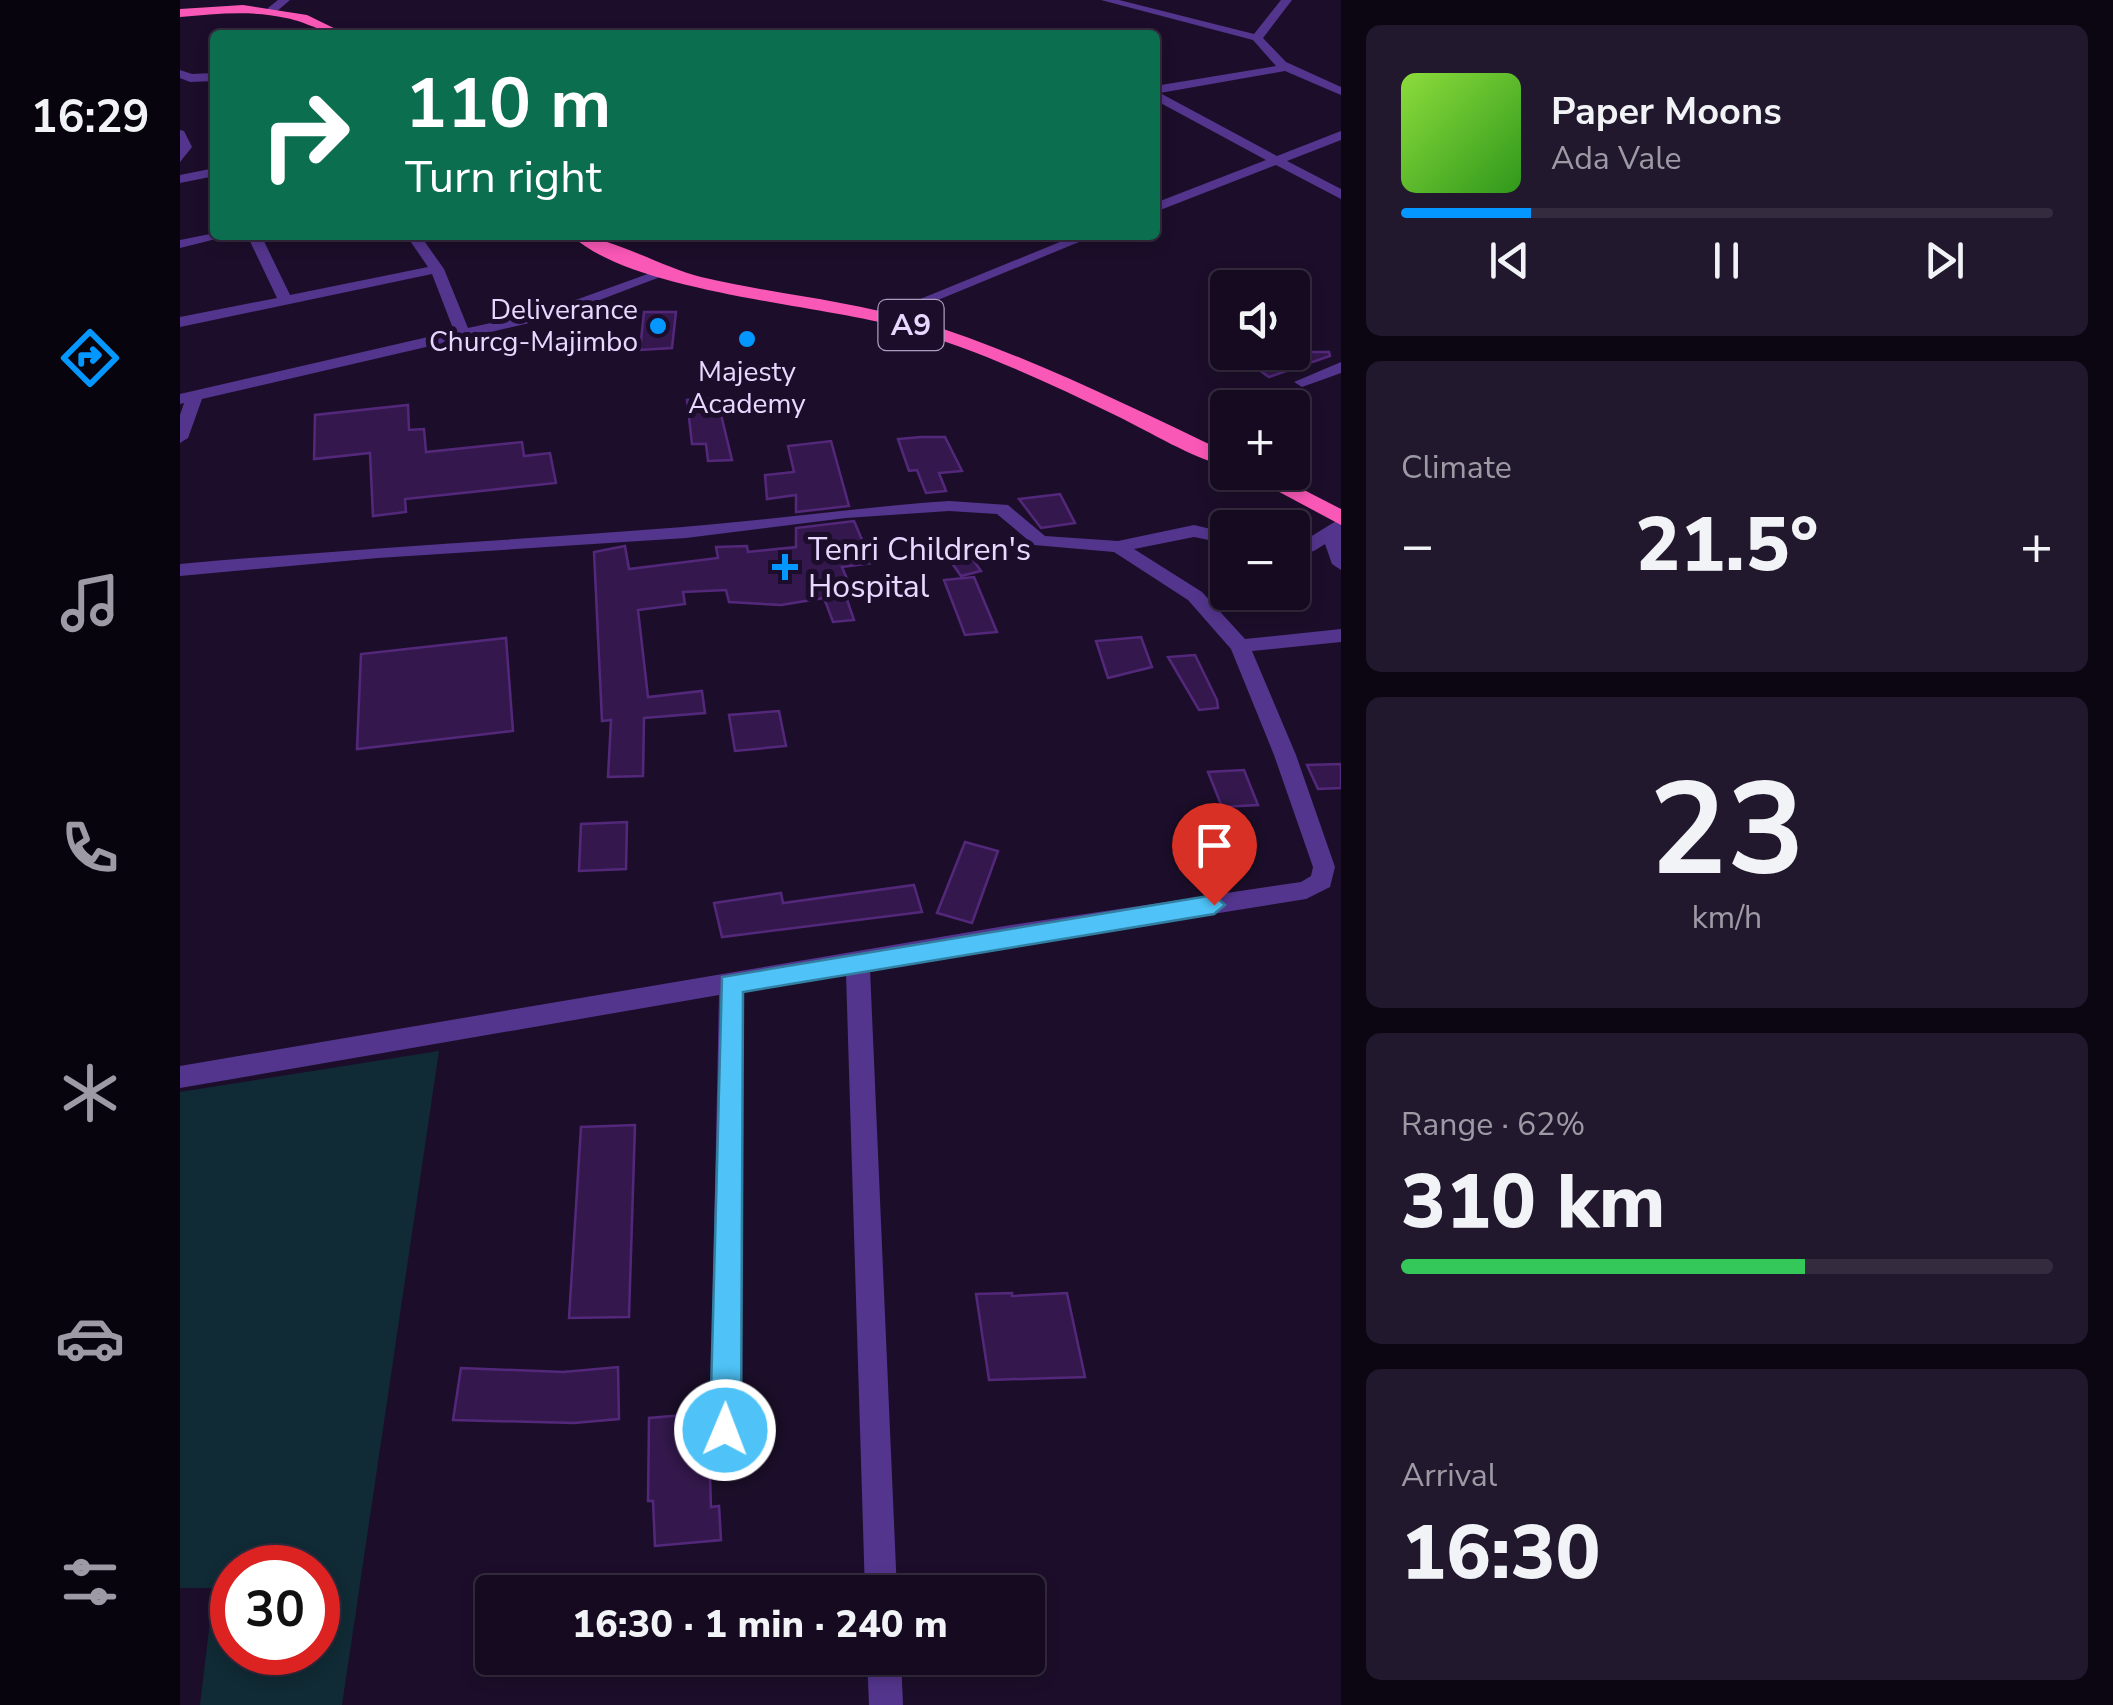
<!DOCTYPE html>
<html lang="en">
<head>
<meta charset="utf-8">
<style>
	body { margin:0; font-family:"Nunito Sans",sans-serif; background:#22182d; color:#f1f3f6; height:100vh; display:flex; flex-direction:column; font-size:38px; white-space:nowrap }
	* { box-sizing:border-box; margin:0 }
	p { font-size:32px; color:#9d9aa5 }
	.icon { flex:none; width:55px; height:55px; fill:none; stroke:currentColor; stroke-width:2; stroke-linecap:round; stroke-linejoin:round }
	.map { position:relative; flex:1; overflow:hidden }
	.details { display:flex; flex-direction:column; gap:25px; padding:25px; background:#0c0612; width:772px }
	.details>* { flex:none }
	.top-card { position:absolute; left:30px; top:30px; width:950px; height:210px; border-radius:10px; box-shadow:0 5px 15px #0003,0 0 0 2px #342b3e; background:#0b6e4f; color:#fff; overflow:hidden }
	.buttons { position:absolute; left:1030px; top:270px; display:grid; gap:20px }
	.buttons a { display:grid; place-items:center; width:100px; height:100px; border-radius:10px; background:#150a20; box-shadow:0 5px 15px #0003,0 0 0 2px #342b3e; font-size:50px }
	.speed { position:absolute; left:30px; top:1545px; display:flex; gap:20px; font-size:50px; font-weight:700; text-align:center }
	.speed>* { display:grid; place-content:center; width:130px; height:130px; border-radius:50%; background:#150a20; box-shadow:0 5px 15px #0003,0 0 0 2px #342b3e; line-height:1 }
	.speed .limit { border:15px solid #d22; background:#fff; color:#111 }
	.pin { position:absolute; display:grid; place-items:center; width:85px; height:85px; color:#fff; margin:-102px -42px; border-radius:50% 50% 50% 0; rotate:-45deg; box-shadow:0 0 10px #0007 }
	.pin .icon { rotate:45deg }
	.me { position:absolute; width:110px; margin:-55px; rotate:1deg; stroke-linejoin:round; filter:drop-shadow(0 0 8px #0008) }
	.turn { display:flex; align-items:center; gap:35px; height:210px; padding:0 30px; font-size:45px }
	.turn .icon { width:130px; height:130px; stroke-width:2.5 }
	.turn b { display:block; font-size:70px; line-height:85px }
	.big { font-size:75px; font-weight:800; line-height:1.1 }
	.details .widget { flex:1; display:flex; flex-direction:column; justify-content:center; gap:15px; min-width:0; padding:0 35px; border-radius:15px; background:#22182d }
	.details .dial { align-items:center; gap:0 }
	.dial b { font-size:130px; line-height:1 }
	.song { display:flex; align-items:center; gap:30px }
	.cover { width:120px; height:120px; border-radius:15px; background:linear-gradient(135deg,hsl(90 70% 55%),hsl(110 70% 35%)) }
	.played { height:10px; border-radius:5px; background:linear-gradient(90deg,#0397ff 20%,#342b3e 20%) }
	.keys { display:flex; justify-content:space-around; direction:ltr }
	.heat { display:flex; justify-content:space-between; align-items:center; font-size:55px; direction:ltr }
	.charge { height:15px; border-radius:8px; background:linear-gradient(90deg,#34c759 62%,#342b3e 0) }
	.trip { position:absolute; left:295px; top:1575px; width:570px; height:100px; border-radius:10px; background:#150a20; box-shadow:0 5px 15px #0003,0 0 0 2px #342b3e; font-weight:800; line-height:100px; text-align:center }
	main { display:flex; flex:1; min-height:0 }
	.tab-bar { display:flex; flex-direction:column; width:180px; justify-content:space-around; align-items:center; background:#08040d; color:#9d9aa5 }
	.tab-bar .icon { width:70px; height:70px }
	.tab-bar .on { color:#0397ff }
	.tab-bar b { font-size:45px; color:#f1f3f6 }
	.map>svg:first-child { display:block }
	.green { fill:#102b35; fill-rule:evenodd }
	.building { fill:#34184d; stroke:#53287b; stroke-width:2.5 }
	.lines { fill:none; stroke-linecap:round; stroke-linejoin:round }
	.minor { fill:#54358d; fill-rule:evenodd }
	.trunk { fill:#fa58b7; fill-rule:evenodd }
	.route { fill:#4fc3f7; stroke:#337fa1; stroke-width:2.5 }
	.poi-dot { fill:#0397ff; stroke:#1c0e2a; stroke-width:4 }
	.labels { text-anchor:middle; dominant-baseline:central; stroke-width:10; stroke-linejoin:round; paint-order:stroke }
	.far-poi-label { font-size:28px; fill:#e8d7ff; stroke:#1c0e2a; text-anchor:end }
	.shield { fill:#1c0e2a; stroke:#ab9bbf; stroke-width:2.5 }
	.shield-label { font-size:30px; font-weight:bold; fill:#e8d7ff }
	.poi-label { font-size:32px; fill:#e8d7ff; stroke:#1c0e2a; text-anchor:start }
</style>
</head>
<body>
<main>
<nav class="tab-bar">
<b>16:29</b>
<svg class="icon on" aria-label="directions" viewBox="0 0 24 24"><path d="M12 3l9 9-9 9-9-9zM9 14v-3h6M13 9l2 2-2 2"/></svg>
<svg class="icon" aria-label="music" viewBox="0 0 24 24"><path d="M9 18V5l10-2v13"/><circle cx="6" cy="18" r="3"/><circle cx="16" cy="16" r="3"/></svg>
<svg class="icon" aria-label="phone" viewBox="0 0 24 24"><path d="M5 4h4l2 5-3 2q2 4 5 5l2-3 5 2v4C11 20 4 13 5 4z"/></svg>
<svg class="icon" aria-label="climate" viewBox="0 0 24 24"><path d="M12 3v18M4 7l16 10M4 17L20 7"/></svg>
<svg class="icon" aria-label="car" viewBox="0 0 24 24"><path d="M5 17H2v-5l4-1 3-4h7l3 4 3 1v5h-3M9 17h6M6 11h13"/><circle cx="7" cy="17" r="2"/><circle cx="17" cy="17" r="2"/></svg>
<svg class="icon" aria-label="filters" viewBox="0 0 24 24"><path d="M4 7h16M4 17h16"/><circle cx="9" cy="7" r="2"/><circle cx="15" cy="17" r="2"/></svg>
</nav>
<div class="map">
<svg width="1161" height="1705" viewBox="0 0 1161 1705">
	<rect width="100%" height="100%" fill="#1c0e2a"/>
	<path class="green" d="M259 1051 162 1705H20L34 1588H0V1092ZM52 1568H138V1652H52Z"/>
	<g class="building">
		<path d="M464 312H496L492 348 460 350Z"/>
		<path d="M1054 352H1149L1150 356 1089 377Z"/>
		<path d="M537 398 552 460 528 461 526 444H512L507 400Z"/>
		<path d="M228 405 229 430 244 429 246 452 342 442 344 456 370 453 376 483 225 499 226 512 193 516 190 453 134 459 135 415Z"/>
		<path d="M741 437H765L782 471 759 473 766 491 746 493 737 470 729 471 718 439Z"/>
		<path d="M651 441 669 506 616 512V495L587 499 585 475 614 472 608 446Z"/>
		<path d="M880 494 895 523 861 528 839 499Z"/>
		<path d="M674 521 692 563 662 567 671 588H663L674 620 653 622 644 598 601 605 549 602 546 590 503 592 505 604 458 610 468 697 522 691 525 713 464 718 463 776 428 777 431 720 422 721 414 552 445 546 449 569 538 558 536 547 567 546 568 552 616 547V528Z"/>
		<path d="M787 551 801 571 781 576 767 556Z"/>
		<path d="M794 577 817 632 785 635 764 580Z"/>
		<path d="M961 637 972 667 928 678 916 641Z"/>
		<path d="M326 638 333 731 177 749 181 654Z"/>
		<path d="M1015 655 1037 700 1038 708 1019 710 988 657Z"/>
		<path d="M599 711 606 746 555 751 549 715Z"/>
		<path d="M1161 764V788L1138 789 1127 765Z"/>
		<path d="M1064 770 1078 805 1042 807 1028 772Z"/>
		<path d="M447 822 446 869 399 871 401 824Z"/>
		<path d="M785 842 818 851 792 923 757 913Z"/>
		<path d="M734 885 742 912 542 937 534 903 601 893 603 903Z"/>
		<path d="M455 1125 449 1317 389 1318 401 1127Z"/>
		<path d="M832 1293V1296L887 1293 905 1377 809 1380 796 1294Z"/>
		<path d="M438 1367 439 1419 394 1423 273 1420 281 1368 383 1372Z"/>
		<path d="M527 1413 526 1430 536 1445H529L531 1507 539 1506 541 1540 475 1546 473 1501H468L469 1418Z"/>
	</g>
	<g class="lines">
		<g class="minor">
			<path d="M98 0H110L96 12H88V8Z"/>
			<path d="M921 0H939L1074 34 1101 0H1112L1083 38 1106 62 1161 87V95L1105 71 980 93 1097 156 1161 131V140L1107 161 1161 189V199L1096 165 975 212V203L1086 160 975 100V86L1096 66 1073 40Z"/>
			<path d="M0 70 12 74 35 73V81L10 82 0 78Z"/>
			<path d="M0 130 4 131 12 147 0 162Z"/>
			<path d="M35 168V176L0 183V175Z"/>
			<path d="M35 233 52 235 0 248V240Z"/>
			<path d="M67 235H81L110 295 248 267 226 235H240L264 269 288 328 365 311 476 271 488 274 375 317 22 399 8 438 0 443V415L4 403 0 404V394L274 331 252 274 0 327V317L97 298Z"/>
			<path d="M897 235H916L707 321 694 318Z"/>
			<path d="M1161 362V373L1122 387 1114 382Z"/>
			<path d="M769 501 828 505 865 536 938 541 1014 525 1048 533V544L1014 537 954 549 1022 592 1065 639 1161 629V642L1072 651 1116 755 1155 867 1150 887 1126 899 690 969 717 1592H685L666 973 563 991 560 1429 556 1440 545 1444 534 1440 530 1429 539 995 0 1088V1066L831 925 1121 882 1131 876 1133 867 1094 755 1051 649 1008 600 934 552 854 545 817 514 769 511 666 518 506 538 198 558 0 576V564C168 549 335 540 503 527 592 520 680 507 769 501Z"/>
			<path d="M1161 518V570L1152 564 1145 544 1134 551 1112 556V544L1122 542Z"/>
			<path d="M687 1658H721L723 1705H689Z"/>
		</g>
		<g class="trunk">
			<path d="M63 5 127 15 168 35C145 35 128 22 106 18 71 10 35 14 0 17V9Z"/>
			<path d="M391 235C428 235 481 267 521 277 593 294 667 300 738 321 846 354 946 405 1048 453V467C1010 457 972 433 937 416 867 382 794 348 719 327 636 304 451 292 391 235Z"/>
			<path d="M1062 472H1089L1161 509V525Z"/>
		</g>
	</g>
	<path class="route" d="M1034 895 1045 905 1034 914 563 992 561 1430 556 1440 545 1445 534 1440 530 1430 542 977Z"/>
	<g class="poi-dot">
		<circle cx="478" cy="326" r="10"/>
		<circle cx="567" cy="339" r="10"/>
		<path d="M600 552h10v10h10v10h-10v10h-10v-10h-10v-10h10z"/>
	</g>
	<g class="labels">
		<g class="far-poi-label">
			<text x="458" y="310">Deliverance<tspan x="458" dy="32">Churcg-Majimbo</tspan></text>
			<text x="567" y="372" text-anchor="middle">Majesty<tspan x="567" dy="32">Academy</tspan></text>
		</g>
		<rect class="shield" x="698.5" y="300" width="65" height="50" rx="8"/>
		<g class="shield-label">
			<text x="731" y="325">A9</text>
		</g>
		<g class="poi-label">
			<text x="628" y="549">Tenri Children's<tspan x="628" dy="37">Hospital</tspan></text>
		</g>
	</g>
</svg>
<div class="buttons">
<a><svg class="icon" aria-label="sound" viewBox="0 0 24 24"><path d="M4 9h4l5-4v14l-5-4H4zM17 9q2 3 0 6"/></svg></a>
<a>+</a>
<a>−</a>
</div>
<div class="speed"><div class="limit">30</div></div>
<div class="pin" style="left:1034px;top:905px;background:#d93025"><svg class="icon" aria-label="arrive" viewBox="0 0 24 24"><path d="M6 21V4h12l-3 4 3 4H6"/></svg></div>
<svg class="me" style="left:545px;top:1430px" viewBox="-20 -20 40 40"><circle r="17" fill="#4fc3f7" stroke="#fff" stroke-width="3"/><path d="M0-11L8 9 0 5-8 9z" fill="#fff"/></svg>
<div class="trip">16:30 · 1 min · 240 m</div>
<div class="top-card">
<div class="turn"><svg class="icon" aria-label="right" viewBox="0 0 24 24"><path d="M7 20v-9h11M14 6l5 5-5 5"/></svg><div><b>110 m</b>Turn right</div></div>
</div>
</div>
<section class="details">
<div class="widget">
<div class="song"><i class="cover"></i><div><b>Paper Moons</b><p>Ada Vale</p></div></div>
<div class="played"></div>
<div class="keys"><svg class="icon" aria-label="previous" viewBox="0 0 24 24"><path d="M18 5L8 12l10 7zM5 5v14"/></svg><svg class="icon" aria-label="pause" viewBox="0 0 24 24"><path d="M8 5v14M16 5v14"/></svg><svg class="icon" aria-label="next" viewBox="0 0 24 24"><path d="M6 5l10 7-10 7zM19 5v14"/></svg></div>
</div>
<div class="widget"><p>Climate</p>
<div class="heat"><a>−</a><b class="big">21.5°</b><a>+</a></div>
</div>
<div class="widget dial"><b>23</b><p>km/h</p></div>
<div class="widget"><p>Range · 62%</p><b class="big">310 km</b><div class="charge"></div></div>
<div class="widget"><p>Arrival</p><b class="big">16:30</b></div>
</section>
</main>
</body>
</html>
